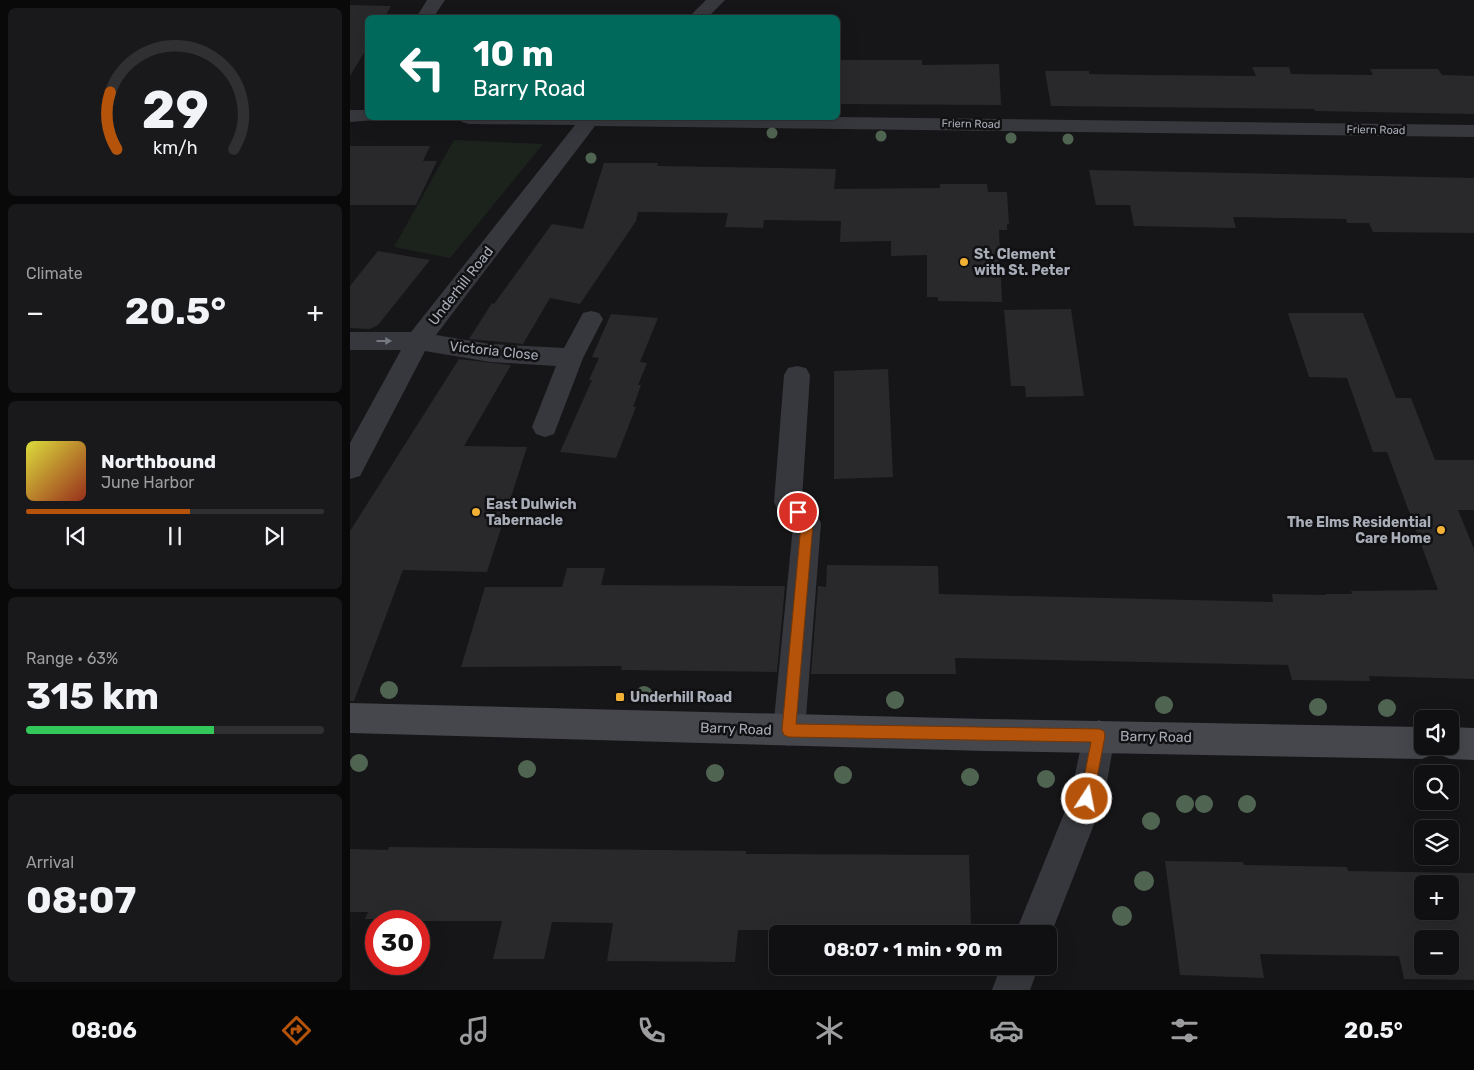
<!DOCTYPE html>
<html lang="en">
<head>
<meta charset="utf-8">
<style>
	body { margin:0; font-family:Rubik,sans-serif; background:#19191b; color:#f1f3f6; height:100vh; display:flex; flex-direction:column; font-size:19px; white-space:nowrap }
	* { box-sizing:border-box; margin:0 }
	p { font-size:16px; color:#9c9d9f }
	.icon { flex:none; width:28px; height:28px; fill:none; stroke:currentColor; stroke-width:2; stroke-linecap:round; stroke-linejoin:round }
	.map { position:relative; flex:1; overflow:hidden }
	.side { display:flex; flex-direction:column; gap:8px; padding:8px; background:#09090a; width:350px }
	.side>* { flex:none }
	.hud { position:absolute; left:15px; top:15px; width:475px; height:105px; border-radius:8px; box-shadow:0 5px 20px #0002,0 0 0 1px #303032; background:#00695c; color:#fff; overflow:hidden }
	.fabs { position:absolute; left:1064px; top:710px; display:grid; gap:10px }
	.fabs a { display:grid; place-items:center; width:45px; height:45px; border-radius:8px; background:#101012; box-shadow:0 5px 20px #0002,0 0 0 1px #303032; font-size:25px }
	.speed { position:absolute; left:15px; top:910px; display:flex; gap:10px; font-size:25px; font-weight:700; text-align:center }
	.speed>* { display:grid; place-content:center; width:65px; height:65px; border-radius:50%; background:#101012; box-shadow:0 5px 20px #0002,0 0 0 1px #303032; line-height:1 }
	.speed .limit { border:8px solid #d22; background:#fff; color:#111 }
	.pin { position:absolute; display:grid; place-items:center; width:42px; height:42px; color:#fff; margin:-21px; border:2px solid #fff; border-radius:50%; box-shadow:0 1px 5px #0007 }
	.me { position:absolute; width:55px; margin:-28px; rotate:11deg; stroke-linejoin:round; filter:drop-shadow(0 0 4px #0008) }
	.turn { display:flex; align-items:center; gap:18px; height:105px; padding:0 25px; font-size:22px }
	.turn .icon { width:65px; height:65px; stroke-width:2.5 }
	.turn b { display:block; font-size:35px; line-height:42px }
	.big { font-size:38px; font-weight:700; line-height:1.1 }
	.side .widget { flex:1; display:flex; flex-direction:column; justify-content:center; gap:8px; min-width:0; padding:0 18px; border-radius:8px; background:#19191b }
	.side .dial { align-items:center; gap:0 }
	.dial svg { height:130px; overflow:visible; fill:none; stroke:#303032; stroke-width:7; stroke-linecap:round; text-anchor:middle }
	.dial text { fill:#f1f3f6; stroke:none }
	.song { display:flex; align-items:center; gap:15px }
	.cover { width:60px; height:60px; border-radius:8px; background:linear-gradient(135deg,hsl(60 70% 55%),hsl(10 70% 35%)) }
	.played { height:5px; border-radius:2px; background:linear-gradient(90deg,#b45309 55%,#303032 55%) }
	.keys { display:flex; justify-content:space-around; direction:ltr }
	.heat { display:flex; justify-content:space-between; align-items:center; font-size:28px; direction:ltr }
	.charge { height:8px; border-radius:4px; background:linear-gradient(90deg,#34c759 63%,#303032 0) }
	.trip { position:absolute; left:419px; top:925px; width:288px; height:50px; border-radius:8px; background:#101012; box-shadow:0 5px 20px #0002,0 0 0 1px #303032; font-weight:700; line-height:50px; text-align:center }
	.menu { display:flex; height:80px; justify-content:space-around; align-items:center; background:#060607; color:#9c9d9f }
	.menu .icon { width:35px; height:35px }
	.menu .active { color:#b45309 }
	.menu b { font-size:22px; color:#f1f3f6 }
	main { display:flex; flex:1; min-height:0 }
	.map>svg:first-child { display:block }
	.green { fill:#1c231d }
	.building { fill:#29292c; fill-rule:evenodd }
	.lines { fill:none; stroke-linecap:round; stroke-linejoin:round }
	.minor { fill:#37383d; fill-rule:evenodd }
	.secondary { fill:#45474d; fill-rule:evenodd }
	.tree { fill:#506452 }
	.oneway { fill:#757881 }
	.route { fill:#b45309; stroke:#753606 }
	.poi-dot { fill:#f2b134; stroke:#111113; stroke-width:2 }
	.labels { text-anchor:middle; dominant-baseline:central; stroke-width:5; stroke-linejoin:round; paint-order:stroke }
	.far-street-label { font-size:11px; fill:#a8adb8; stroke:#111113 }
	.poi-label { font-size:14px; font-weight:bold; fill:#a8adb8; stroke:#111113; text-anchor:start }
	.street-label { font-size:14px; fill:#a8adb8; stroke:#111113 }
</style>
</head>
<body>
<main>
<section class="side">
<div class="widget dial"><svg viewBox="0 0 100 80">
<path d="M14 69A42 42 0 1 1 86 69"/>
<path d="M14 69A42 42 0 0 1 10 34" stroke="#b45309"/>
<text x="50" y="56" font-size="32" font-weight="700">29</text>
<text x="50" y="72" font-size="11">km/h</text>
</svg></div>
<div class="widget"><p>Climate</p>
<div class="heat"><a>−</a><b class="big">20.5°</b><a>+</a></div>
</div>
<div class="widget">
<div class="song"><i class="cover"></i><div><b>Northbound</b><p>June Harbor</p></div></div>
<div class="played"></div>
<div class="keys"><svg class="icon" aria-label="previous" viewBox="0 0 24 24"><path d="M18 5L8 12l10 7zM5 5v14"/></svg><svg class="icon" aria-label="pause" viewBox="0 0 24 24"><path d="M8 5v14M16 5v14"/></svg><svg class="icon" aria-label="next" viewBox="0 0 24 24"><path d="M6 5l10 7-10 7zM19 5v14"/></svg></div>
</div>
<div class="widget"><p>Range · 63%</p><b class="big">315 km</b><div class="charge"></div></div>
<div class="widget"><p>Arrival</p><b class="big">08:07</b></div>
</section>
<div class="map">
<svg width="1124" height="990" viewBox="0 0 1124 990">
	<rect width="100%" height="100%" fill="#161618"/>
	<path class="green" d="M104 140 193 144 100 258 44 247Z"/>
	<g class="building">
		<path d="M0 5 41 6 34 18H18V46L0 76Z"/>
		<path d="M488 60H572V65L649 64 651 105 488 104Z"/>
		<path d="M902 67H939L941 74 1023 75 1020 69H1088L1092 75 1124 76V114L965 111 964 109 701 106 695 71H739V74L794 75 906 76Z"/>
		<path d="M0 146H80L73 161H87L66 205H0Z"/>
		<path d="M254 163H308L307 166 486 169 484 189 590 188V184H637L638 192H657L659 224H657V230H649L652 302 588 301V297H577V255L541 256V241L490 242 491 221 414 220 413 228 375 227 378 213 288 212 286 221 230 304 200 298 173 344 119 339 142 303 144 304 202 224 233 229Z"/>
		<path d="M739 170 1124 178V233L1023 232 1019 223H997L996 219 883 217 886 228 784 226 780 205H746Z"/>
		<path d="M28 251 80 260 28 325 20 329 0 328V286Z"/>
		<path d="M721 309 734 396 676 397 675 386H661L654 310Z"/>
		<path d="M938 313H1013L1046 398H1061L1085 460H1124V510H1108L1124 549V679L1019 676 1020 681 942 680 938 665 605 658 606 674H461L468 586 476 587 477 565 588 566 589 594 923 602 922 594 976 595V594H1002L1001 591 1088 590 1037 452H1023L997 378 959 377Z"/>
		<path d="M261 314 308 318 290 362 297 363 288 385H291L283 407H286L266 458 210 452 242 380H239L249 358 242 357Z"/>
		<path d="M109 359 161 365 114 446 177 447 137 572 53 570 4 701H0V531Z"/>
		<path d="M538 369 543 477 484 479V371Z"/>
		<path d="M217 568H255L251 585 435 586 427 672 271 670 272 666 111 667 135 587H212Z"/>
		<path d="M39 847 396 851V854L619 855 621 924 602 925V934H481L482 930H388L385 962 257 961 263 923 202 922 194 959H143L152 921H38V919H15L18 912H0V849L38 850Z"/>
		<path d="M815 861 893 862 894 865 997 867 998 871 1124 873V980L1054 979 1049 956 910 954 914 978 830 975ZM1072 884H1100V911H1072ZM1072 939H1100V966H1072Z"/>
	</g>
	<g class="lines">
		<g class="minor">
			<path d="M77 0H95L83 18H66Z"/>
			<path d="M356 0H375L357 18H338Z"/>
			<path d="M0 110H18V118H27L25 120 0 122Z"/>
			<path d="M488 117 1124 125V137L245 126 86 335 140 344 214 348 233 313 241 311 249 313 253 319 233 358 204 434 195 437 186 434 182 427 206 366 140 362 75 351 10 476 0 479V443L51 350H0V332H61L225 125 119 124 112 122 109 118Z"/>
			<path d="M447 366 456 368 460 375 452 499 467 515 471 523 455 730 450 741 439 746 428 741 423 730 443 526 428 510 424 502 434 375 438 368Z"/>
			<path d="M749 720 760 725 765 736 754 799 701 934 698 943V934H665L720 799 733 736 738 725Z"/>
			<path d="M651 966H689L680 990H642Z"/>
		</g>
		<path class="secondary" d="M0 703 636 719 1072 727V746H1100V727L1124 728V760L1100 759 1088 754 1086 748 1084 754 1072 759 636 751 0 733Z"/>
	</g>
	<g class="tree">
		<circle cx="422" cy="133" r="5.5"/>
		<circle cx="531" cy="136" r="5.5"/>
		<circle cx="661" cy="138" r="5.5"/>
		<circle cx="718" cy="139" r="5.5"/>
		<circle cx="241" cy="158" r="5.5"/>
		<circle cx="39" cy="690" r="9"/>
		<circle cx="294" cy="695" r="9"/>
		<circle cx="545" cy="700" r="9"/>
		<circle cx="814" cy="705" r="9"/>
		<circle cx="968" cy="707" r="9"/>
		<circle cx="1037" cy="708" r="9"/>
		<circle cx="9" cy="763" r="9"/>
		<circle cx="177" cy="769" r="9"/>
		<circle cx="365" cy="773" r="9"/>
		<circle cx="493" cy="775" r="9"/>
		<circle cx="620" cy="777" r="9"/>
		<circle cx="696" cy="779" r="9"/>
		<circle cx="835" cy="804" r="9"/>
		<circle cx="854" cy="804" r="9"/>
		<circle cx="897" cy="804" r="9"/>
		<circle cx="801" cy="821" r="9"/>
		<circle cx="794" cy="881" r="10"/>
		<circle cx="772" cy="916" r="10"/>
	</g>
	<defs><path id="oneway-solid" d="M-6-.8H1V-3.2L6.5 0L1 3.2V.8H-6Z" transform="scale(1.25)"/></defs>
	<use class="oneway" href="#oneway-solid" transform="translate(34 341)"/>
	<path class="route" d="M448 508 452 509 463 523 446 724 749 729 754 731 755 736 742 804 737 806 732 804 730 799 741 742 439 737 434 735 432 730 451 525 442 512 443 509Z"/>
	<g class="poi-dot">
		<circle cx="614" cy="262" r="5"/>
		<circle cx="126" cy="512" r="5"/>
		<circle cx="1091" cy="530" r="5"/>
		<rect x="265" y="692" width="10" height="10" rx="2.5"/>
	</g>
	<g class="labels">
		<g class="far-street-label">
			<text transform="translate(621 124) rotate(1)">Friern Road</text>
			<text transform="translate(1026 130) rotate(1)">Friern Road</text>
		</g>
		<g class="poi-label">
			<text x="624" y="254">St. Clement<tspan x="624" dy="16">with St. Peter</tspan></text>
			<text x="136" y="504">East Dulwich<tspan x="136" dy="16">Tabernacle</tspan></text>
			<text x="1081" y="522" text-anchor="end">The Elms Residential<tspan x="1081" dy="16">Care Home</tspan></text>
			<text x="280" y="697">Underhill Road</text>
		</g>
		<g class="street-label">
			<text transform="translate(111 286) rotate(-52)">Underhill Road</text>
			<text transform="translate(144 351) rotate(6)">Victoria Close</text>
			<text transform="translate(386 729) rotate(2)">Barry Road</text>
			<text transform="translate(806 737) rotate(1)">Barry Road</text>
		</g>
	</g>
</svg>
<div class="fabs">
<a><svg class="icon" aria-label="sound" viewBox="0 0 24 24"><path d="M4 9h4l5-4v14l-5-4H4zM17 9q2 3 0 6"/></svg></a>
<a><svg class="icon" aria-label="search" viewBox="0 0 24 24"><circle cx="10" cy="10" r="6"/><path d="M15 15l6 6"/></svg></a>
<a><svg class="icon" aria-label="layers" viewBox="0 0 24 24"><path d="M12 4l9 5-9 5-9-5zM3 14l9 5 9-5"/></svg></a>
<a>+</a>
<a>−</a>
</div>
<div class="speed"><div class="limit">30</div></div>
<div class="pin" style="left:448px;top:512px;background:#d93025"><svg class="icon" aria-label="arrive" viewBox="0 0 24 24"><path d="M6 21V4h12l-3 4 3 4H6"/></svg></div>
<svg class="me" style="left:737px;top:799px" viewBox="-20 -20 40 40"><circle r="17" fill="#b45309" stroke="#fff" stroke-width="3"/><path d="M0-11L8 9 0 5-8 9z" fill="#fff"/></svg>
<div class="trip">08:07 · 1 min · 90 m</div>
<div class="hud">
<div class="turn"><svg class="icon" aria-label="left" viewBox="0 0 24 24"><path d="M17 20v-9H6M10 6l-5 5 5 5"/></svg><div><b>10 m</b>Barry Road</div></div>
</div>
</div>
</main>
<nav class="menu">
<b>08:06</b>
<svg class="icon active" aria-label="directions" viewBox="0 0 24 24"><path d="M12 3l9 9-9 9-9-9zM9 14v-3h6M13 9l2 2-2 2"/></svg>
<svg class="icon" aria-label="music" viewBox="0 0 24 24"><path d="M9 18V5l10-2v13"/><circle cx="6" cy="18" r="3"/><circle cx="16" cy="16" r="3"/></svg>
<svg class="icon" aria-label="phone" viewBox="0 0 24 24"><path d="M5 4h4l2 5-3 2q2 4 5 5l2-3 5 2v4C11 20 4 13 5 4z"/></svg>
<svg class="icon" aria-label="climate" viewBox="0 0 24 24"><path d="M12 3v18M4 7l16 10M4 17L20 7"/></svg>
<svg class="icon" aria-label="car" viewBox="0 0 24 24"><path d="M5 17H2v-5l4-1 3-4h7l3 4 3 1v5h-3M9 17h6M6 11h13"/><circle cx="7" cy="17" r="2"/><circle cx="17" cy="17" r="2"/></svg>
<svg class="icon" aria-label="filters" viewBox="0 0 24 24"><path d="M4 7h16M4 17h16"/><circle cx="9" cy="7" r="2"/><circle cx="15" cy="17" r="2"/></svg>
<b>20.5°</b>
</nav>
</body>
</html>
